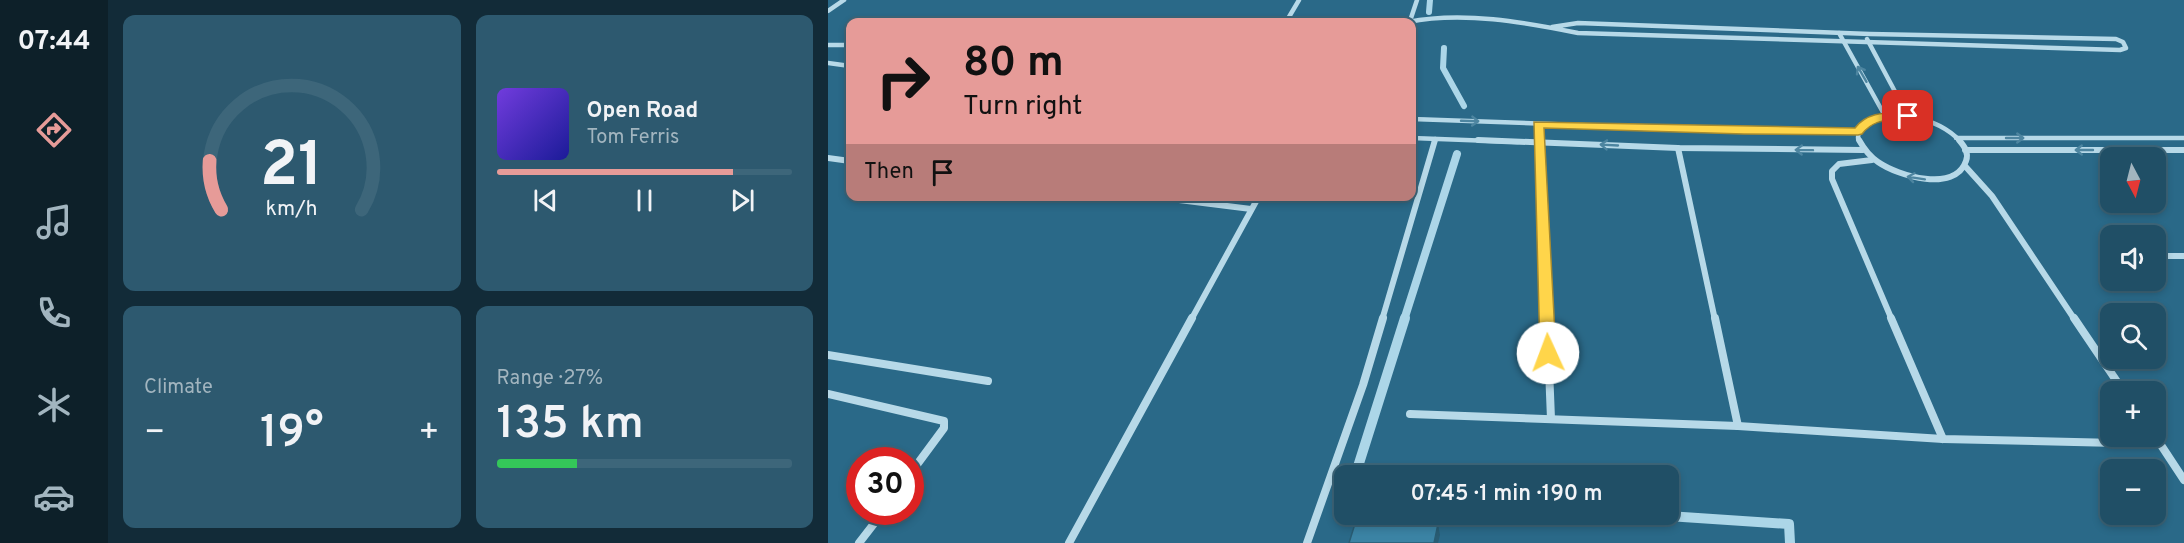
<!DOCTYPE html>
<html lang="en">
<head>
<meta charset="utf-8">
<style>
	body { margin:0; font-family:Overpass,sans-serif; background:#2d596f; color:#f1f3f6; height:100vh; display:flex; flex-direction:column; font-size:22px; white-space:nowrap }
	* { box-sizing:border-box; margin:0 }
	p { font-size:20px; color:#a2b5bf }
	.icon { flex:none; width:33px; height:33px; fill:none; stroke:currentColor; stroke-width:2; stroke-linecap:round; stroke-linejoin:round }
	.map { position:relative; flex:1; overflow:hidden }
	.side { display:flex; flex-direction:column; gap:15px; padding:15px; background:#122b38; width:720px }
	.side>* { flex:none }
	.banner { position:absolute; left:18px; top:18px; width:570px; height:183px; border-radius:12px; box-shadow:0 3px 9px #0003,0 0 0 2px #3d667a; background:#e69b98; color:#111; overflow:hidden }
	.needle { width:39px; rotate:173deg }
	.buttons { position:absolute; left:1272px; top:147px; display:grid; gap:12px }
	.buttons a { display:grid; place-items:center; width:66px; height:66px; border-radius:12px; background:#204f66; box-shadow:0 3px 9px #0003,0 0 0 2px #3d667a; font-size:30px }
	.speed { position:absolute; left:18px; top:447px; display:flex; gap:12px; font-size:30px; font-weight:700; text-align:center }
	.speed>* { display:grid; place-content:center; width:78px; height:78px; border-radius:50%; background:#204f66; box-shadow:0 3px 9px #0003,0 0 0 2px #3d667a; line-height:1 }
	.speed .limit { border:9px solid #d22; background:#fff; color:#111 }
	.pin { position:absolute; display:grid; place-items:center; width:51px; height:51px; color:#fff; margin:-26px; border-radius:12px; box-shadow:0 3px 9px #0006 }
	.me { position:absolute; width:66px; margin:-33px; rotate:358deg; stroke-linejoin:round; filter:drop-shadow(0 0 4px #0008) }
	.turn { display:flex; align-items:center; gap:21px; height:126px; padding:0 18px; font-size:27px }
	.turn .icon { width:78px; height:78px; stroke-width:2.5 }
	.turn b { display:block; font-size:42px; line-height:51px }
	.then { display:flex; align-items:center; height:57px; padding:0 18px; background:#0003; gap:12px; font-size:22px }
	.big { font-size:45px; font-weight:600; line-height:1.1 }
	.side .card { flex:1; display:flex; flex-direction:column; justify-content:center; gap:9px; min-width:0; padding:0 21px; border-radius:12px; background:#2d596f }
	.side .dial { align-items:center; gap:0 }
	.dial svg { height:156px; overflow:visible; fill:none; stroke:#3d667a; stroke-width:7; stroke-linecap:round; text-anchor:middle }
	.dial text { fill:#f1f3f6; stroke:none }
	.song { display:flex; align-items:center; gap:18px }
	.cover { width:72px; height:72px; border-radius:9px; background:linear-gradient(135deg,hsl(260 70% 55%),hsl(240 70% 35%)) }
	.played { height:6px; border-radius:3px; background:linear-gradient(90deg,#e69b98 80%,#3d667a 80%) }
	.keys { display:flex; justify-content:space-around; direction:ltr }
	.heat { display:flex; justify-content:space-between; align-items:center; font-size:33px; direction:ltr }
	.charge { height:9px; border-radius:4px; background:linear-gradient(90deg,#34c759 27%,#3d667a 0) }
	.side .tiles { flex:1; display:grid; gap:15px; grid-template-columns:repeat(2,1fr) }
	.trip { position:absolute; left:506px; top:465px; width:345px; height:60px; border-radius:12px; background:#204f66; box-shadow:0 3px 9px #0003,0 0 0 2px #3d667a; font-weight:600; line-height:60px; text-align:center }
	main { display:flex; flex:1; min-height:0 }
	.dock { display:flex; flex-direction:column; width:108px; justify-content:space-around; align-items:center; background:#0d2029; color:#a2b5bf }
	.dock .icon { width:42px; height:42px }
	.dock .active { color:#e69b98 }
	.dock b { font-size:27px; color:#f1f3f6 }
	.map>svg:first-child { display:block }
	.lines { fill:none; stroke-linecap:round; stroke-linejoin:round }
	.stream-far2 { stroke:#acd6e8; stroke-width:6 }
	.stream-far1 { stroke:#acd6e8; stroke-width:8 }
	.stream { stroke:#acd6e8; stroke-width:10 }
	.street-far2 { stroke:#b7d9e8; stroke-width:4.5 }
	.street-far1 { stroke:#b7d9e8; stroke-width:6 }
	.street { stroke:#b7d9e8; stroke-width:8 }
	.shaded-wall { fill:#295c73 }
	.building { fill:#3b83a4; stroke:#295c73; stroke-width:1.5 }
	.oneway { stroke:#4d85a0 }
	.route { fill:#ffd54a; stroke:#a68a30; stroke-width:1.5 }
</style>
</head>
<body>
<main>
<nav class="dock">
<b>07:44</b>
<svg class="icon active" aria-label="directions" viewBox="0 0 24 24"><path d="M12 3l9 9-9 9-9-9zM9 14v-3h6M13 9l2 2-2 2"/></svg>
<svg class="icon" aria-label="music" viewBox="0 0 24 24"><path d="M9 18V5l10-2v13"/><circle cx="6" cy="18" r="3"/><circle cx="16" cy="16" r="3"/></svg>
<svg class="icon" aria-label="phone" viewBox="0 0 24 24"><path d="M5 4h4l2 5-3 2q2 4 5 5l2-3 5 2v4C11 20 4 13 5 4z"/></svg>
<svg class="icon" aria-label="climate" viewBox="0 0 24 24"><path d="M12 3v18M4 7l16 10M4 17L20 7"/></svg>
<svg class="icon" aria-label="car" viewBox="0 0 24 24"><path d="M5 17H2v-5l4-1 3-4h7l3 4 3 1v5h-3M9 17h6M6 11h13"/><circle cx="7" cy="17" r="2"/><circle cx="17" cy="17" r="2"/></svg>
</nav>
<section class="side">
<div class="tiles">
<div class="card dial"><svg viewBox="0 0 100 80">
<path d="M14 69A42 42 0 1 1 86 69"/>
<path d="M14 69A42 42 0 0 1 8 44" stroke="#e69b98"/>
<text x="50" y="56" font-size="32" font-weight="700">21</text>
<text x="50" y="72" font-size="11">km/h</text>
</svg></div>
<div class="card">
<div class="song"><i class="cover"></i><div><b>Open Road</b><p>Tom Ferris</p></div></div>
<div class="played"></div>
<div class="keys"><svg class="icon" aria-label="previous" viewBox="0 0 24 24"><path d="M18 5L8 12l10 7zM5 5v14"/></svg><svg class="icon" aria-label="pause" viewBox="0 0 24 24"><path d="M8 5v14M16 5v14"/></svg><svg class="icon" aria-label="next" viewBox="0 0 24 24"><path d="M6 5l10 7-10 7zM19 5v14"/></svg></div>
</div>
<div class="card"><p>Climate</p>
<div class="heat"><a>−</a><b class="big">19°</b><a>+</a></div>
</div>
<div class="card"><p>Range · 27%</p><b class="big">135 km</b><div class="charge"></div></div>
</div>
</section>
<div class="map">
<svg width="1356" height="543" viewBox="0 0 1356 543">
	<rect width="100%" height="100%" fill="#2a6988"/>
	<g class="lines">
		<g class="stream-far2">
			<path d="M601 12 602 0"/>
			<path d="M616 48 615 68 636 106"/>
		</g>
		<path class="stream-far1" d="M576 320 629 154"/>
		<g class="stream">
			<path d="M527 476 577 318"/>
			<path d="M810 514 961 524 962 543"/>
		</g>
		<g class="street-far2">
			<path d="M0 11 16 0"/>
			<path d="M582 21 589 0"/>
			<path d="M458 22 471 0"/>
			<path d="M580 22C634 11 696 22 750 33L1292 50 1298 48 1295 42 1288 39 1042 34 750 23 724 27"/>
			<path d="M1011 33 1057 116"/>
			<path d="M1039 39 1080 116"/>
			<path d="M0 45H22"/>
			<path d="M0 63 22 66"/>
			<path d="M584 119 916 131 1031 132"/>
			<path d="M710 124 711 142"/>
			<path d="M584 138 690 142"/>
			<path d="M1128 138H1356"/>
			<path d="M606 142 607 139"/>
			<path d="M1032 142 1030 138 1031 127C1060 107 1109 116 1133 142"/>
		</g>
		<g class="street-far1">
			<path d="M650 140 850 148 1035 150"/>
			<path d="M711 140 719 320"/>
			<path d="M1031 140C1036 149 1041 156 1050 162 1070 176 1127 193 1138 161 1141 153 1137 147 1131 140"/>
			<path d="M850 148 887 320"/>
			<path d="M1137 150H1356"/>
			<path d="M0 158 22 161"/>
			<path d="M1044 160 1011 164 1004 171V179L1064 320"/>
			<path d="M1137 166 1164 196 1247 320"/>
			<path d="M319 196 423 209"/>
			<path d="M1328 256H1356"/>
			<path d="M363 320 431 196"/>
			<path d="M554 320 607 140"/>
		</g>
		<g class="street">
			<path d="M719 318 723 419"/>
			<path d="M887 318 910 426"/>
			<path d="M1063 318 1115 439"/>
			<path d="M1246 318 1296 392"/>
			<path d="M0 355 160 381"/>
			<path d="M0 394 116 421V428L82 474"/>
			<path d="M582 414 910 426 1115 439 1331 444"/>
			<path d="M1327 436 1356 480"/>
			<path d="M31 543 55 512"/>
			<path d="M241 543 364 318"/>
			<path d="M479 543 535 385 555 318"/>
		</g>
	</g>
	<path class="shaded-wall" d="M610 524 612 535 610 543H606Z"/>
	<path class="building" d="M530 514H553L610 524 606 543H521Z"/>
	<defs><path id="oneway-shaft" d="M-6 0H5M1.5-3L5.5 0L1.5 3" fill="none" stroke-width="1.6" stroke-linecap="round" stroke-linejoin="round" transform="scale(1.5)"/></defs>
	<g class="oneway">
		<use href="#oneway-shaft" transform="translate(1034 74) rotate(-120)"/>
		<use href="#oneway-shaft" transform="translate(642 121) rotate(2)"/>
		<use href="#oneway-shaft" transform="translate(1187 138)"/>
		<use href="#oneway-shaft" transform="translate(781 145) rotate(-177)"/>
		<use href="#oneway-shaft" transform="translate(976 150) rotate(-179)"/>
		<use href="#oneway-shaft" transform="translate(1256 150) rotate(180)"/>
		<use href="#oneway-shaft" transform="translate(1088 178) rotate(-171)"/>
	</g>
	<path class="route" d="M1080 112 1084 113V118C1064 122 1048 116 1034 134L1030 135 916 134 716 128 728 353 725 358H715L712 353 706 122 1027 128C1040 111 1060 113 1080 112Z"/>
</svg>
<div class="buttons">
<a><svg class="needle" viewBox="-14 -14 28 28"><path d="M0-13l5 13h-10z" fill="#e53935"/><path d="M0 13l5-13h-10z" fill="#a2b5bf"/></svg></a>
<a><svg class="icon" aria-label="sound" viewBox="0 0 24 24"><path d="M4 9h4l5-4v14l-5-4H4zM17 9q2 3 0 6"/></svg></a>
<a><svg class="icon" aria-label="search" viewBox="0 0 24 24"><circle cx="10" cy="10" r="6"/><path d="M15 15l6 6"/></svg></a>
<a>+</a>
<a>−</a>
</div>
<div class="speed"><div class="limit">30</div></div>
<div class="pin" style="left:1080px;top:116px;background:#d93025"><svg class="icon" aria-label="arrive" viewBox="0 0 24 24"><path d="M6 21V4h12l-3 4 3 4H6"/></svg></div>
<svg class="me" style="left:720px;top:353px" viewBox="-20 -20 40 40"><circle r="19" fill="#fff"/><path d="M0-13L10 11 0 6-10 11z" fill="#ffd54a"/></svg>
<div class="trip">07:45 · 1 min · 190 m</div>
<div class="banner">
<div class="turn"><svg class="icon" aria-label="right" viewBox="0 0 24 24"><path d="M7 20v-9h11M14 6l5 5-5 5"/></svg><div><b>80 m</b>Turn right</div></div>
<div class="then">Then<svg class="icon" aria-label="arrive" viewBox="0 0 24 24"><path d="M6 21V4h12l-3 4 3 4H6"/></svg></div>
</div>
</div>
</main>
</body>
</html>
